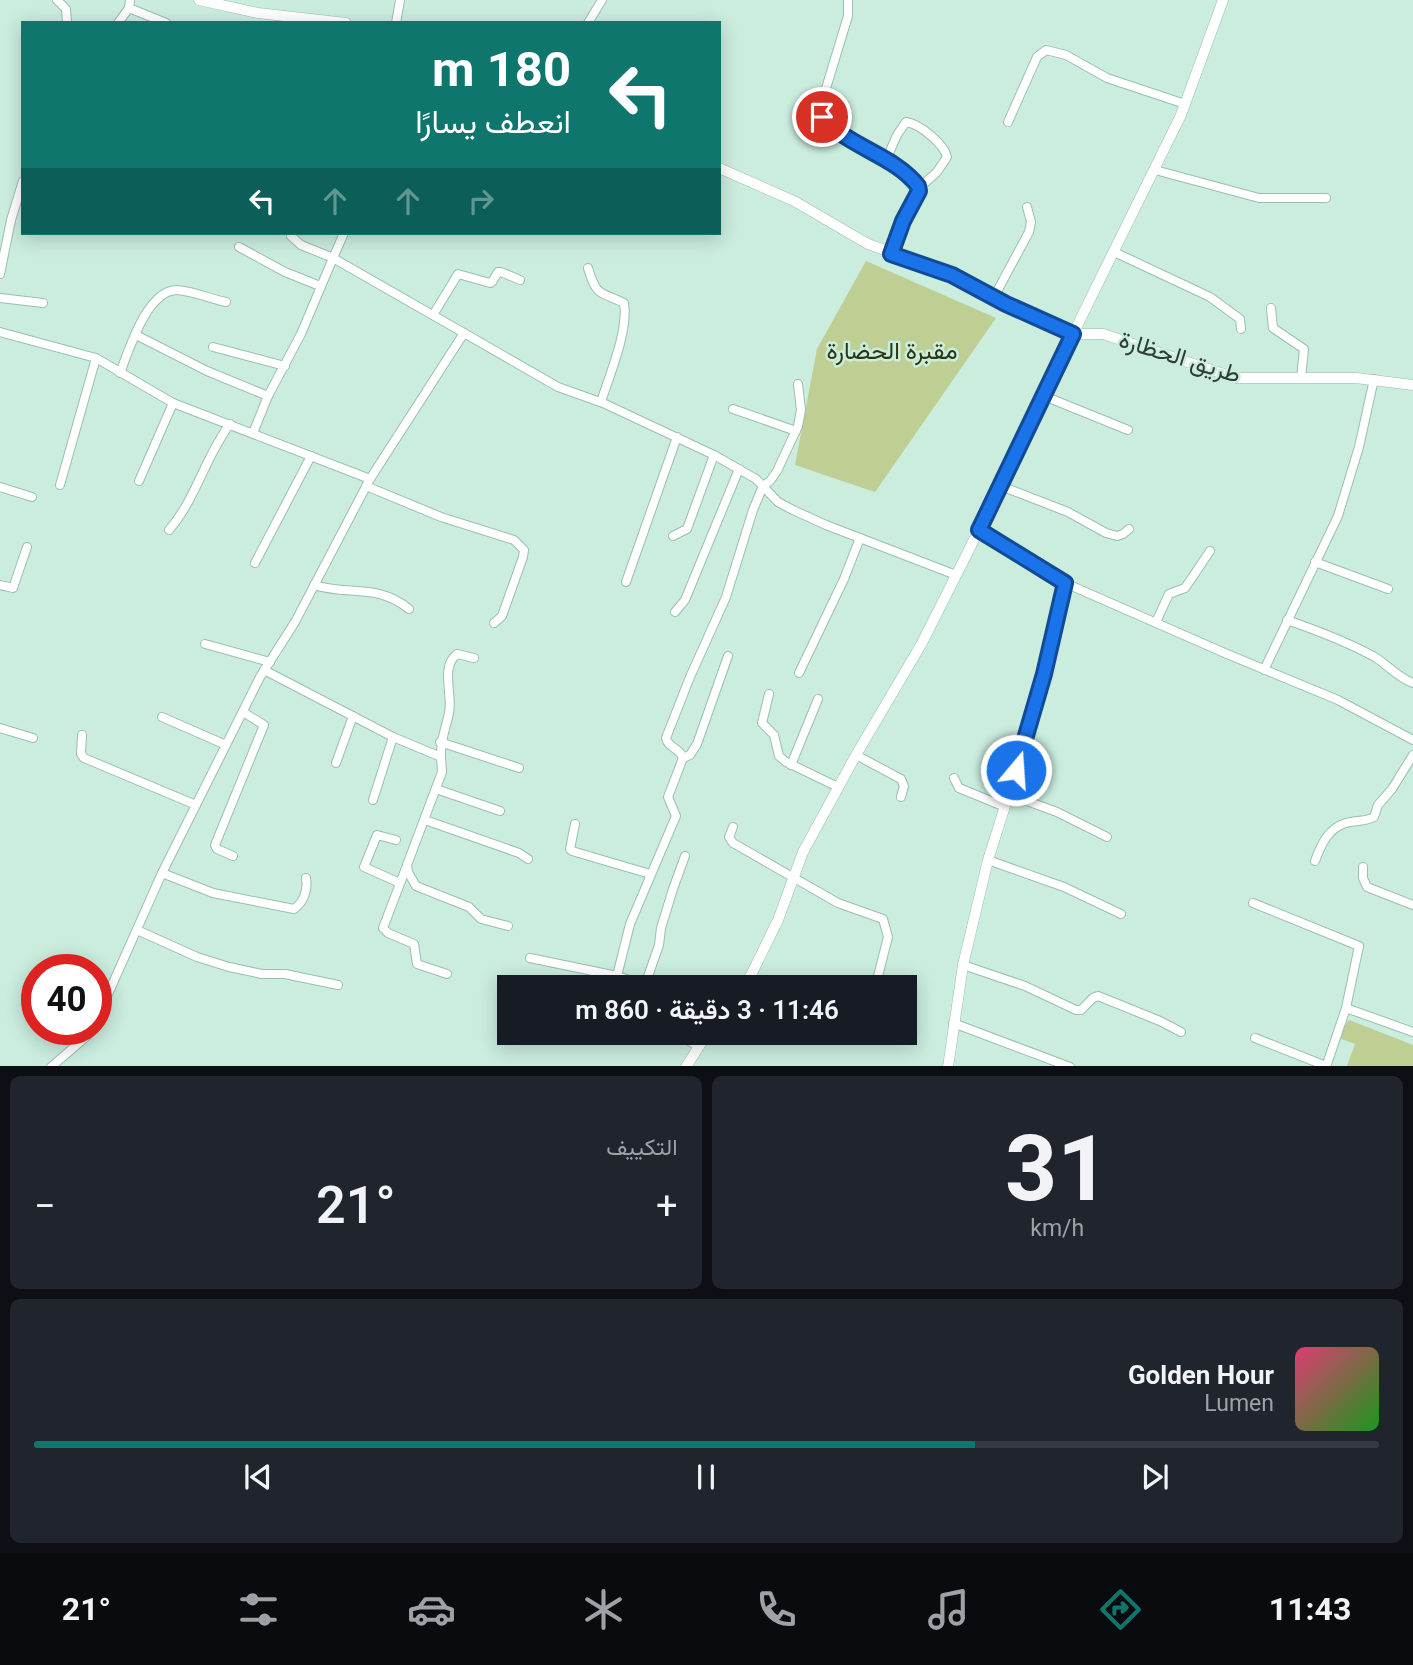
<!DOCTYPE html>
<html lang="ar">
<head>
<meta charset="utf-8">
<style>
	body { margin:0; font-family:Roboto,Vazirmatn,sans-serif; background:#20242c; color:#f1f3f6; direction:rtl; height:100vh; display:flex; flex-direction:column; font-size:26px; white-space:nowrap }
	* { box-sizing:border-box; margin:0 }
	p { font-size:23px; color:#9ea1a6 }
	.icon { flex:none; width:38px; height:38px; fill:none; stroke:currentColor; stroke-width:2; stroke-linecap:round; stroke-linejoin:round }
	.map { position:relative; height:1066px; overflow:hidden; direction:ltr }
	.details { display:flex; flex-direction:column; gap:10px; padding:10px; background:#0d0f14; flex:1 }
	.details>* { flex:none }
	.hud { position:absolute; left:21px; top:21px; width:700px; height:214px; border-radius:0px; box-shadow:0 4px 18px #0003; direction:rtl; background:#0f766e; color:#fff; overflow:hidden }
	.speed { position:absolute; left:21px; top:954px; display:flex; gap:14px; font-size:35px; font-weight:700; text-align:center }
	.speed>* { display:grid; place-content:center; width:91px; height:91px; border-radius:50%; background:#171b24; box-shadow:0 4px 18px #0003; line-height:1 }
	.speed .limit { border:10px solid #d22; background:#fff; color:#111 }
	.pin { position:absolute; display:grid; place-items:center; width:60px; height:60px; color:#fff; margin:-30px; border:4px solid #fff; border-radius:50%; box-shadow:0 2px 7px #0007 }
	.me { position:absolute; width:77px; margin:-38px; rotate:18deg; stroke-linejoin:round; filter:drop-shadow(0 0 5px #0008) }
	.turn { display:flex; align-items:center; gap:24px; height:147px; padding:0 35px; font-size:32px }
	.turn .icon { width:91px; height:91px; stroke-width:2.5 }
	.turn b { display:block; font-size:49px; line-height:60px }
	.lanes { display:flex; align-items:center; height:66px; padding:0 35px; background:#0003; justify-content:center; gap:35px; direction:ltr }
	.lanes .off { opacity:.35 }
	.big { font-size:52px; font-weight:600; line-height:1.1 }
	.details .card { flex:1; display:flex; flex-direction:column; justify-content:center; gap:10px; min-width:0; padding:0 24px; border-radius:10px; background:#20242c }
	.details .dial { align-items:center; gap:0 }
	.dial b { font-size:91px; line-height:1 }
	.song { display:flex; align-items:center; gap:21px }
	.cover { width:84px; height:84px; border-radius:10px; background:linear-gradient(135deg,hsl(340 70% 55%),hsl(120 70% 35%)) }
	.played { height:7px; border-radius:4px; background:linear-gradient(90deg,#0f766e 70%,#363941 70%) }
	.keys { display:flex; justify-content:space-around; direction:ltr }
	.heat { display:flex; justify-content:space-between; align-items:center; font-size:38px; direction:ltr }
	.details .tiles { flex:1; display:grid; gap:10px; grid-template-columns:1fr 1fr }
	.card:last-child { grid-column:span 2 }
	.trip { position:absolute; left:497px; top:975px; width:420px; height:70px; border-radius:0px; background:#171b24; box-shadow:0 4px 18px #0003; font-weight:600; line-height:70px; text-align:center; direction:rtl }
	.tabs { display:flex; height:112px; justify-content:space-around; align-items:center; background:#090b0e; color:#9ea1a6 }
	.tabs .icon { width:49px; height:49px }
	.tabs .on { color:#0f766e }
	.tabs b { font-size:32px; color:#f1f3f6 }
	.map>svg:first-child { display:block }
	.green { fill:#bfce93 }
	.lines { fill:none; stroke-linecap:round; stroke-linejoin:round }
	.minor-casing { stroke:#9cbeb0; stroke-width:10 }
	.tertiary-casing { stroke:#9cbeb0; stroke-width:11 }
	.minor { stroke:#fff; stroke-width:8 }
	.tertiary { stroke:#fff; stroke-width:10 }
	.route-casing { stroke:#114b97; stroke-width:18 }
	.route { stroke:#1a73e8; stroke-width:12 }
	.labels { text-anchor:middle; dominant-baseline:central; stroke-width:5; stroke-linejoin:round; paint-order:stroke }
	.park-label { font-size:24px; fill:#2e3610; stroke:#caedde }
	.street-label { font-size:24px; fill:#2e3c36; stroke:#caedde }
</style>
</head>
<body>
<div class="map">
<svg width="1413" height="1067" viewBox="0 0 1413 1067">
	<rect width="100%" height="100%" fill="#caedde"/>
	<g class="green">
		<path d="M866 261 996 318 875 492 795 465 817 349Z"/>
		<path d="M1349 1020 1413 1045V1066H1347L1355 1044 1336 1037Z"/>
	</g>
	<g class="lines">
		<defs>
			<g id="minor">
				<path d="M57 0 66 9 67 23"/>
				<path d="M848 0V16L820 108C827 136 898 159 918 186L919 191 903 221 891 254"/>
				<path d="M129 8 166 23"/>
				<path d="M118 23 129 8 130 0"/>
				<path d="M396 23 400 0"/>
				<path d="M588 23 602 0"/>
				<path d="M1008 122 1037 57 1046 50 1066 55 1107 78 1185 104"/>
				<path d="M886 160 897 135 906 122C920 124 944 144 947 157L937 172 919 188"/>
				<path d="M1155 170 1259 198H1326"/>
				<path d="M291 236 301 245 333 258 344 233"/>
				<path d="M239 247 285 272 320 286"/>
				<path d="M1114 252 1210 297 1240 319 1241 329"/>
				<path d="M588 268C597 298 600 291 624 303 629 330 609 376 601 402"/>
				<path d="M0 274 11 220 23 181"/>
				<path d="M994 297 1029 232 1031 222 1027 207"/>
				<path d="M0 298 43 303"/>
				<path d="M1271 308 1273 328 1304 349 1301 378"/>
				<path d="M433 315 458 274 490 283 492 282 498 272H501L520 280"/>
				<path d="M0 332 96 358 173 403 370 479"/>
				<path d="M136 335 207 371 268 396"/>
				<path d="M213 347 285 366"/>
				<path d="M120 373C129 350 147 290 177 290 193 291 211 299 226 302"/>
				<path d="M1044 396 1128 430"/>
				<path d="M733 409 796 431"/>
				<path d="M253 433 268 396 301 334 333 258 464 333"/>
				<path d="M139 481 173 403"/>
				<path d="M60 485 96 358"/>
				<path d="M366 486 441 517 514 540 524 550 523 557 502 616 494 623"/>
				<path d="M1001 486 1068 512 1106 533 1117 536 1123 534 1129 529"/>
				<path d="M0 487 32 497"/>
				<path d="M169 530C196 499 205 457 230 424"/>
				<path d="M673 536 687 529 714 455"/>
				<path d="M1315 562 1388 589"/>
				<path d="M255 563 311 456"/>
				<path d="M626 582 677 437"/>
				<path d="M1065 583 1227 654 1338 700 1413 740"/>
				<path d="M0 585 13 588 27 547"/>
				<path d="M314 585C348 596 377 583 409 609"/>
				<path d="M675 612 685 600 739 469"/>
				<path d="M1287 620C1316 630 1345 641 1373 656 1387 664 1397 677 1413 683"/>
				<path d="M1156 622 1169 594 1185 588 1210 551"/>
				<path d="M205 644 270 662"/>
				<path d="M264 670 393 737 441 757 442 772 407 865 408 872 416 886 469 907 481 919 508 926"/>
				<path d="M1264 670 1338 516 1359 447 1374 379"/>
				<path d="M799 673 844 579 860 538"/>
				<path d="M769 694 762 723 774 735 779 756 786 762 838 787"/>
				<path d="M162 717 226 745"/>
				<path d="M0 728 33 738"/>
				<path d="M82 735 81 754 84 758 196 805"/>
				<path d="M440 742 519 768"/>
				<path d="M856 755 901 779 904 786 901 797"/>
				<path d="M441 757C440 740 446 728 449 713 453 694 440 667 457 654L474 658"/>
				<path d="M683 758 690 755 697 744 728 656"/>
				<path d="M336 763 353 716"/>
				<path d="M791 765 818 699"/>
				<path d="M954 778 959 788 1003 806"/>
				<path d="M436 789 500 811"/>
				<path d="M1008 794 1057 812 1107 837"/>
				<path d="M373 800 393 737"/>
				<path d="M425 820 519 853 528 859"/>
				<path d="M575 824 570 849 572 851 650 874"/>
				<path d="M733 827 729 837 733 843 838 903 883 919 888 937 877 980 879 983 887 987"/>
				<path d="M396 840 377 835 364 867 400 883"/>
				<path d="M233 856 217 849 215 845 264 725 243 712"/>
				<path d="M988 860 1064 887 1121 914"/>
				<path d="M1315 861C1321 845 1328 828 1346 823 1356 820 1365 822 1374 817L1378 805 1392 789 1413 755"/>
				<path d="M1363 867V878L1367 887 1413 905"/>
				<path d="M406 868 383 928 388 933 414 944 417 964 447 974"/>
				<path d="M162 873 213 893 294 909C304 902 308 890 306 878"/>
				<path d="M1253 903 1359 946 1346 1008"/>
				<path d="M137 930 197 957 229 967 262 974H285L338 985"/>
				<path d="M530 958 617 976"/>
				<path d="M963 965 1025 986 1076 1010H1081L1093 998 1098 996 1160 1021 1181 1032"/>
				<path d="M645 985 659 945 661 928 673 889 685 856"/>
				<path d="M651 987 617 976 630 924 676 816 668 797 683 758C680 748 668 748 666 738L690 677 726 597 753 510 763 486 770 481 777 471 798 426 801 410 798 384"/>
				<path d="M905 992 910 993"/>
				<path d="M96 1021 162 873 260 677 295 622 370 479 464 333 558 387 603 403 714 455 756 479 778 502 793 510 826 525 956 575"/>
				<path d="M953 1023 1070 1067"/>
				<path d="M673 1032 698 1046"/>
				<path d="M1255 1038 1326 1066"/>
				<path d="M51 1067 87 1036 92 1029"/>
				<path d="M1326 1067 1346 1008 1413 1032"/>
			</g>
			<g id="tertiary">
				<path d="M199 0 258 13 346 23"/>
				<path d="M719 168 794 201 868 244 952 274 1006 304 1073 334H1103L1236 378H1356L1413 385"/>
				<path d="M742 987 751 975 778 920 803 852 856 755 922 643 1001 486 1073 334 1181 115 1223 0"/>
				<path d="M686 1067 708 1032"/>
				<path d="M948 1067 963 965 988 860 1034 714 1065 583 979 530"/>
			</g>
		</defs>
		<use href="#minor" class="minor-casing"/>
		<use href="#tertiary" class="tertiary-casing"/>
		<use href="#minor" class="minor"/>
		<use href="#tertiary" class="tertiary"/>
	</g>
	<g class="lines">
		<defs>
			<path id="route" d="M822 117C848 147 894 155 918 186L919 191 903 221 891 254 952 275 1006 304 1073 334 979 530 1065 583 1044 674 1016 770"/>
		</defs>
		<use href="#route" class="route-casing"/>
		<use href="#route" class="route"/>
	</g>
	<g class="labels">
		<g class="park-label">
			<text x="892" y="351">مقبرة الحضارة</text>
		</g>
		<g class="street-label">
			<text transform="translate(1180 357) rotate(17)">طريق الحظارة</text>
		</g>
	</g>
</svg>
<div class="speed"><div class="limit">40</div></div>
<div class="pin" style="left:822px;top:117px;background:#d93025"><svg class="icon" aria-label="arrive" viewBox="0 0 24 24"><path d="M6 21V4h12l-3 4 3 4H6"/></svg></div>
<svg class="me" style="left:1016px;top:770px" viewBox="-20 -20 40 40"><circle r="17" fill="#1a73e8" stroke="#fff" stroke-width="3"/><path d="M0-11L8 9 0 5-8 9z" fill="#fff"/></svg>
<div class="trip">11:46 · 3 دقيقة · 860 m</div>
<div class="hud">
<div class="turn"><svg class="icon" aria-label="left" viewBox="0 0 24 24"><path d="M17 20v-9H6M10 6l-5 5 5 5"/></svg><div><b>180 m</b>انعطف يسارًا</div></div>
<div class="lanes"><svg class="icon" aria-label="left" viewBox="0 0 24 24"><path d="M17 20v-9H6M10 6l-5 5 5 5"/></svg><svg class="icon off" aria-label="ahead" viewBox="0 0 24 24"><path d="M12 20V5M6 11l6-6 6 6"/></svg><svg class="icon off" aria-label="ahead" viewBox="0 0 24 24"><path d="M12 20V5M6 11l6-6 6 6"/></svg><svg class="icon off" aria-label="right" viewBox="0 0 24 24"><path d="M7 20v-9h11M14 6l5 5-5 5"/></svg></div>
</div>
</div>
<section class="details">
<div class="tiles">
<div class="card dial"><b>31</b><p>km/h</p></div>
<div class="card"><p>التكييف</p>
<div class="heat"><a>−</a><b class="big">21°</b><a>+</a></div>
</div>
<div class="card">
<div class="song"><i class="cover"></i><div><b>Golden Hour</b><p>Lumen</p></div></div>
<div class="played"></div>
<div class="keys"><svg class="icon" aria-label="previous" viewBox="0 0 24 24"><path d="M18 5L8 12l10 7zM5 5v14"/></svg><svg class="icon" aria-label="pause" viewBox="0 0 24 24"><path d="M8 5v14M16 5v14"/></svg><svg class="icon" aria-label="next" viewBox="0 0 24 24"><path d="M6 5l10 7-10 7zM19 5v14"/></svg></div>
</div>
</div>
</section>
<nav class="tabs">
<b>11:43</b>
<svg class="icon on" aria-label="directions" viewBox="0 0 24 24"><path d="M12 3l9 9-9 9-9-9zM9 14v-3h6M13 9l2 2-2 2"/></svg>
<svg class="icon" aria-label="music" viewBox="0 0 24 24"><path d="M9 18V5l10-2v13"/><circle cx="6" cy="18" r="3"/><circle cx="16" cy="16" r="3"/></svg>
<svg class="icon" aria-label="phone" viewBox="0 0 24 24"><path d="M5 4h4l2 5-3 2q2 4 5 5l2-3 5 2v4C11 20 4 13 5 4z"/></svg>
<svg class="icon" aria-label="climate" viewBox="0 0 24 24"><path d="M12 3v18M4 7l16 10M4 17L20 7"/></svg>
<svg class="icon" aria-label="car" viewBox="0 0 24 24"><path d="M5 17H2v-5l4-1 3-4h7l3 4 3 1v5h-3M9 17h6M6 11h13"/><circle cx="7" cy="17" r="2"/><circle cx="17" cy="17" r="2"/></svg>
<svg class="icon" aria-label="filters" viewBox="0 0 24 24"><path d="M4 7h16M4 17h16"/><circle cx="9" cy="7" r="2"/><circle cx="15" cy="17" r="2"/></svg>
<b>21°</b>
</nav>
</body>
</html>
